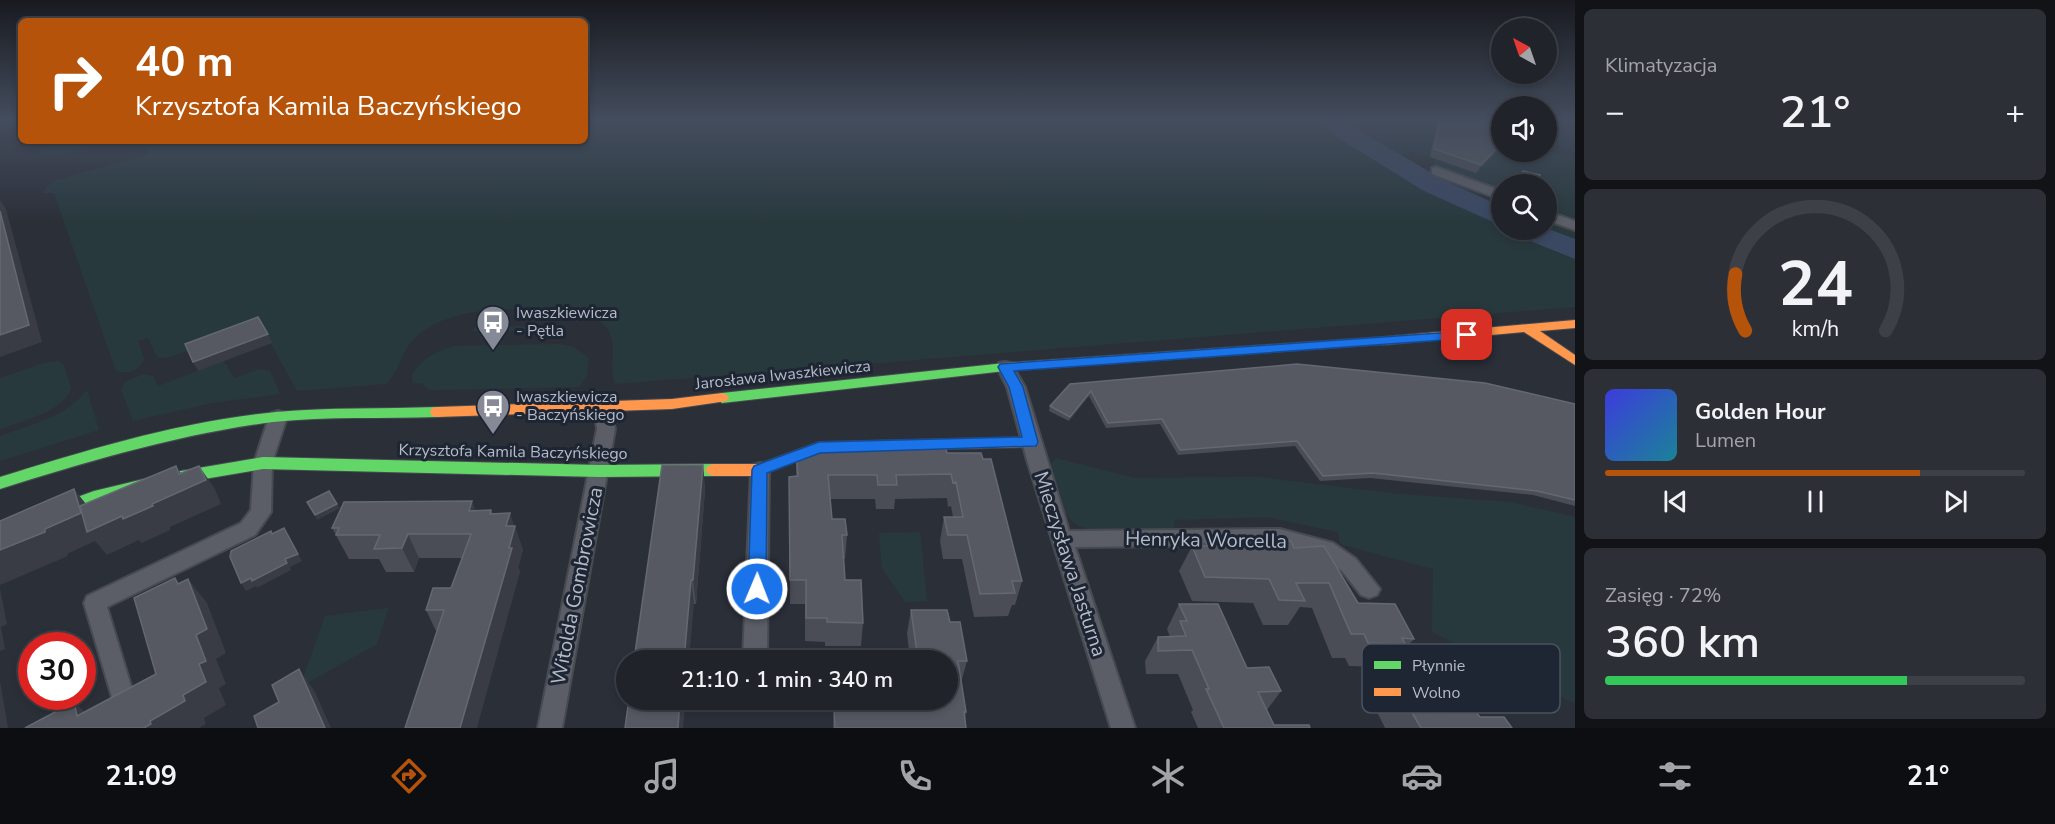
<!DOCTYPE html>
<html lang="pl">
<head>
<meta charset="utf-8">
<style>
	body { margin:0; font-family:"Nunito Sans",sans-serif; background:#2d2f36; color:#f1f3f6; height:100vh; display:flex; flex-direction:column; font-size:22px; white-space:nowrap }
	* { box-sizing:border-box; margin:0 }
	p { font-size:20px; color:#a2a4a8 }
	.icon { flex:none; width:33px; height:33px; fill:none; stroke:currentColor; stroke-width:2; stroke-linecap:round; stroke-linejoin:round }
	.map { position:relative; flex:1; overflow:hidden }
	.side { display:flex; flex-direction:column; gap:9px; padding:9px; background:#121317; width:480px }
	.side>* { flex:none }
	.guide { position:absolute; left:18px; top:18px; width:570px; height:126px; border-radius:9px; box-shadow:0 3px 9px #0003,0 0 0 2px #3d4047; background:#b45309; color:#fff; overflow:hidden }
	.needle { width:39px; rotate:320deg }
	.buttons { position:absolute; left:1491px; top:18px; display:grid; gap:12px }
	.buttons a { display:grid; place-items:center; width:66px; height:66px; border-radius:50%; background:#20232a; box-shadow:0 3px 9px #0003,0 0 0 2px #3d4047; font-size:30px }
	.speed { position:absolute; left:18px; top:632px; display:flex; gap:12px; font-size:30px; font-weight:700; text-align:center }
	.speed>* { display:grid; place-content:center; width:78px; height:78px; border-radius:50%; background:#20232a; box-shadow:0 3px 9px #0003,0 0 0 2px #3d4047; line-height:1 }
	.speed .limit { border:9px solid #d22; background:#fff; color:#111 }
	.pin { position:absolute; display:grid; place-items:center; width:51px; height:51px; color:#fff; margin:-26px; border-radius:12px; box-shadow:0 3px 9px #0006 }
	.me { position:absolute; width:66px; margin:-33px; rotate:1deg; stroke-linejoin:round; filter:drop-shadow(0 0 4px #0008) }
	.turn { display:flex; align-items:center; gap:21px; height:126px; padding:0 18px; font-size:27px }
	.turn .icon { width:78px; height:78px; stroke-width:2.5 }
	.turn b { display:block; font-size:42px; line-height:51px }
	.big { font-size:45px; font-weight:600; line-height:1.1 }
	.side .tile { flex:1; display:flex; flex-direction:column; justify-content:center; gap:9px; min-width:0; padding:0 21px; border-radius:9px; background:#2d2f36 }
	.side .dial { align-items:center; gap:0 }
	.dial svg { height:156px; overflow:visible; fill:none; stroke:#3d4047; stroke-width:7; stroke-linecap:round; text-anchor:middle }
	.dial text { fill:#f1f3f6; stroke:none }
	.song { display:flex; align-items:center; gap:18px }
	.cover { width:72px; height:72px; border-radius:9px; background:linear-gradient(135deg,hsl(240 70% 55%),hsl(190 70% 35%)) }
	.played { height:6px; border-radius:3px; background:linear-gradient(90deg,#b45309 75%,#3d4047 75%) }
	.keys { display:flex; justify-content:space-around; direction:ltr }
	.heat { display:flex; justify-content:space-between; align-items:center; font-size:33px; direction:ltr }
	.charge { height:9px; border-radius:4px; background:linear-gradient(90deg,#34c759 72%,#3d4047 0) }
	.trip { position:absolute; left:616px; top:650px; width:342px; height:60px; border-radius:30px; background:#20232a; box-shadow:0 3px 9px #0003,0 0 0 2px #3d4047; font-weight:600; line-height:60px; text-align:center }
	.menu { display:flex; height:96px; justify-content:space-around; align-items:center; background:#0d0e11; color:#a2a4a8 }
	.menu .icon { width:42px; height:42px }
	.menu .current { color:#b45309 }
	.menu b { font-size:27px; color:#f1f3f6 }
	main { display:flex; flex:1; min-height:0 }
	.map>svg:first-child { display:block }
	.green { fill:#28393e }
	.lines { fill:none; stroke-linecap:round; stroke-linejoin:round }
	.river { fill:#3a4862; fill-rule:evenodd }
	.street-casing { stroke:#474a51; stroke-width:4 }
	.fast-casing { stroke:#474a51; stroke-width:2 }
	.slow-casing { stroke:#474a51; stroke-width:2 }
	.street { fill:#5b5e66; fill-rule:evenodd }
	.fast { fill:#63d668; fill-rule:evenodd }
	.slow { fill:#ff974d; fill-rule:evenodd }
	.wall { fill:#4a4d56 }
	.shaded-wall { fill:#393c45 }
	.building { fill:#565962; stroke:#646872; stroke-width:1.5 }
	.route { fill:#1a73e8; stroke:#114b97; stroke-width:1.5 }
	.labels { text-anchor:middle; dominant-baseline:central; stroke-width:6; stroke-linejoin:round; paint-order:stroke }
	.poi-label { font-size:16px; fill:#b5bbc9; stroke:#1e2533; text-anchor:start }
	.street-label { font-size:16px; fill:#b5bbc9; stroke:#1e2533 }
	.near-street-label { font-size:20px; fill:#b5bbc9; stroke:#1e2533 }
	.key { fill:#1e2533; stroke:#4b5260; stroke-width:1.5 }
	.key-label { font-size:16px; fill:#b5bbc9 }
</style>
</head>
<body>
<main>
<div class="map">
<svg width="1575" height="728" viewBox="0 0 1575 728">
	<rect width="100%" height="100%" fill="#2b2f38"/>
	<g class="green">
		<path d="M585 120H1331L1336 129 1434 191 1501 222 1502 230H1520L1575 253V307L615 384C609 369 616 352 611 337 604 309 569 320 552 309 507 309 446 305 412 341 401 353 398 373 386 384L297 391 262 327 166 358 157 357 148 338 138 341 144 358C141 370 128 375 116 371L54 193H43L46 187 56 180 147 155 146 141H585Z"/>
		<path d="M1339 120H1352L1356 123 1424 120 1437 126 1501 141 1502 152 1547 151 1572 156 1575 158V223L1547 211 1546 184H1502L1501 193 1434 165 1435 159 1411 152 1402 155 1448 183 1455 181 1481 190 1479 195 1495 202H1501V215L1452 194 1341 125Z"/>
		<path d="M1547 120H1575V153L1549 141 1550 126 1547 125Z"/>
		<path d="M56 141H109C93 145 54 161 39 152L43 147Z"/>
		<path d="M1547 218 1550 224 1563 225 1575 230V247L1535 230H1546Z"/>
		<path d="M560 325 564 327 559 331H471L476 327Z"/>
		<path d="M558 344 574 347 589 358 587 375 579 387 429 390 422 383H413L412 375C421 358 438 351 455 346Z"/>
		<path d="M58 361 64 365 71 388C65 411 20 422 0 429V378L44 363Z"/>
		<path d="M224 361 234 378 259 369 270 371 280 394 212 403 133 421 121 390 125 382 143 374 153 376 158 386Z"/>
		<path d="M87 390 99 430 0 461V436C32 424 65 418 87 390Z"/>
		<path d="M1056 458 1134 478 1258 477 1399 494 1510 502 1575 517V704L1432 632 1433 569 1343 545 1339 541 1338 532 1267 517 1174 520 1175 526 1172 530C1146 531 1091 539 1072 521 1062 512 1052 479 1050 465Z"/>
		<path d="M920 532 927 601 905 602 882 568 879 533Z"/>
		<path d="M388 608 377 644 300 687 325 616Z"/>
	</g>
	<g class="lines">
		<g class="river">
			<path d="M1324 120H1348L1353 127 1442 179 1502 207V226L1424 191 1337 137Z"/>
			<path d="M1546 228 1575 239V259L1518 236 1514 230H1546Z"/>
		</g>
		<defs>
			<g id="street">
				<path d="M1436 167 1502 191V200L1432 174V168Z"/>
				<path d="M1546 211 1575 221V230L1546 220Z"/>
				<path d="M1005 362 1011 363 1025 387 1069 531 1280 529 1333 543 1356 559 1380 589 1377 595 1369 598 1361 595 1342 571 1320 556 1280 545 1075 547 1135 728H1111L1027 460 1007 387 997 367 999 363Z"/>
				<path d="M603 402 609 404 615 429 562 728H538L597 429 594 408 597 404Z"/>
				<path d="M278 411 284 413 287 417 272 463 271 512 255 535 107 607 134 696 130 704 122 707 114 704 84 603 87 596 241 523 251 510 254 463 269 417 272 413Z"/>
				<path d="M760 463 767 465 769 470 767 660H743L751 470 753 465Z"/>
			</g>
			<g id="fast">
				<path d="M1382 337 1389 341 1387 344 1005 371 722 403 715 398 722 393 1005 363Z"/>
				<path d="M437 407 442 408 444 412 442 416 437 417C383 419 328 416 273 422 180 434 90 461 0 489V477C90 449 182 421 276 412 330 407 384 409 437 407Z"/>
				<path d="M263 457 599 465 713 464 718 466 721 470 718 474 713 476 599 477 263 469 169 485 96 503 0 539V525L94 491 169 473Z"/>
			</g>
			<g id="slow">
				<path d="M1575 320V328L1540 331 1575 355V365L1524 332 1382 345 1375 341 1382 337Z"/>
				<path d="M722 393 727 395 729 398 727 401 672 409 437 417 432 416 430 412 432 408 437 407 672 399Z"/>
				<path d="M1031 437 1036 438 1038 442 1036 446 1031 447 820 452 760 476H713L708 474 705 470 708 466 713 464H759L819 442Z"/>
			</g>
		</defs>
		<use href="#street" class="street-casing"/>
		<use href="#fast" class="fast-casing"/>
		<use href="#slow" class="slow-casing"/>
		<use href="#street" class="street"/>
		<use href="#fast" class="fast"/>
		<use href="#slow" class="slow"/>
	</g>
	<g class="wall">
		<path d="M1437 120H1502L1499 149 1476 173 1430 157Z"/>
		<path d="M1070 384 1575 404V506L1533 495 1370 478 1320 481 1295 446 1178 455 1160 424 1106 428 1089 396 1069 421 1049 411 1050 406Z"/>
		<path d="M829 447 947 453 983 459 1022 581 1015 605H1012L1008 616 974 617 962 559H943L940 541 944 517H953L951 506 948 507 947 498 895 499 894 509H876L875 499H830L832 519 847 535 845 559H844L845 580 863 623 861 646H825V642L805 641V604H790L789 477 796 476V452L828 451Z"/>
		<path d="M703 465 705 490 696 604H694L634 660Z"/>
		<path d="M476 510H491L493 514 514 526 523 550 518 567 520 572 437 633 426 610 451 588 462 558H419L414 572H386L379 559H349L332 528Z"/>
		<path d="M1205 541 1294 548 1358 603 1414 639 1393 662H1389L1384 667 1349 666 1345 658H1332L1312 608 1300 607 1288 625H1263L1253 603 1192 601 1179 571 1192 546H1203Z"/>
		<path d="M1179 604 1247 668 1281 691 1267 710 1274 725 1310 728H1198L1191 712 1193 710 1178 674H1146L1145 661 1158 637H1170L1167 629Z"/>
		<path d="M911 610 967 661 961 683 966 712 965 719 966 728H833L834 710 880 709 881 699H948V660H910L907 633Z"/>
		<path d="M1398 689 1434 713 1512 728H1385L1377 712Z"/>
	</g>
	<g class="shaded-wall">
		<path d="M1502 143 1499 149 1476 173 1481 165Z"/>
		<path d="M0 200 6 209 42 342 0 357Z"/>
		<path d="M268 334 272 343 198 371 193 362Z"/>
		<path d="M1091 391 1089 396 1069 421 1070 417Z"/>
		<path d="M703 465 705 490 696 604 693 580Z"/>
		<path d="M176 466 190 487 199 466 215 489 221 504 170 527V530L142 543 139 540 107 555 95 541 67 554 68 556 0 585V550L45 529 74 489 94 514 152 504 179 474Z"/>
		<path d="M472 501 481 524 469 511Z"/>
		<path d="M337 504 340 508 317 520 315 515Z"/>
		<path d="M510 513 515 528V526L523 550 518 567 520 572 477 728H460L506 526Z"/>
		<path d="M284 528 302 561 290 567 291 570 257 588 256 586 246 591 241 583 285 559Z"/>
		<path d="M408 534 419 558 414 572 402 548Z"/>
		<path d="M188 579 207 603 226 653 216 659 226 684 219 688 226 705 204 718 206 724 199 728H144L150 721 183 695 199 664Z"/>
		<path d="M691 580 694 604 689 660H684Z"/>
		<path d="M0 589 7 624 1 627 5 649 0 651Z"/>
		<path d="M299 669 315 692 331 728H325Z"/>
		<path d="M0 681 8 728H0Z"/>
		<path d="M680 699H686L683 728H678Z"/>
		<path d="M74 702 99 725 77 716Z"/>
	</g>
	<g class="building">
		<path d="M1440 120H1502V143L1481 165 1434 149Z"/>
		<path d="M1523 171 1540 175 1535 184H1516Z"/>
		<path d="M0 211 29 325 0 335Z"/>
		<path d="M258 317 268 334 193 362 185 344Z"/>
		<path d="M1297 364 1485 383 1575 404V500L1537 491 1373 473 1323 476 1297 441 1180 450 1162 419 1108 423 1091 391 1070 417 1050 406 1070 384Z"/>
		<path d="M945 446 947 453H981L983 459H991L1022 581H1012L1015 593 980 594 967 535H948L944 517H963L956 482 953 483 951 474 896 475 897 485H878L877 475H828L832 519H845L847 535H842L845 580H861L863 623 827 622V618H806V580H790L789 477 798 476 796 452 829 451V447Z"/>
		<path d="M662 465H703L693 580H691L684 660H634Z"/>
		<path d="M176 466 179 474 199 466 206 480 152 504 153 506 123 519 122 516 87 532 80 506Z"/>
		<path d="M74 489 81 513 45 529V532L0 550V521Z"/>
		<path d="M329 491 337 504 315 515 307 502Z"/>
		<path d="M472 501 469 511 491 510 490 514 510 513 506 526H515L509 548H512L460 728H405L444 610H426L433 588H451L471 534H408L402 548 374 549 380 535H336L339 528H332L344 502Z"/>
		<path d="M284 528 298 554 285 559 287 563 252 581 251 578 241 583 230 557 231 551 271 531 272 534Z"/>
		<path d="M1205 541H1291L1294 548 1324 546 1358 603 1395 604 1414 639 1402 638 1405 644 1368 643 1364 634H1351L1329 583H1296L1305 601 1279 600 1269 579 1205 577 1192 546H1208Z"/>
		<path d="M175 578 178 584 188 579 207 629 196 635 206 661 199 664 206 682 183 695 185 701 150 721 151 724 144 728H25L74 702 77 716 156 674 134 598Z"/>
		<path d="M1179 604H1218L1247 668 1269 667 1281 691 1258 692 1274 725H1309L1310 728H1224L1206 689H1209L1192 650 1158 651V637L1186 636 1180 621H1187Z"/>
		<path d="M911 610H947L950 622H960L967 661H958L966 712H964L966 728H835L834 710 885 709 884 699H948V660H918Z"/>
		<path d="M299 669 325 728H258L254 716 279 702 272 685Z"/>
		<path d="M1420 688 1434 713 1476 712 1480 717H1504L1512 728H1421L1398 689Z"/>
		<path d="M629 699H680L678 728H625Z"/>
	</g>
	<linearGradient id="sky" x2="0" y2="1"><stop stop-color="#181a1f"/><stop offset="0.54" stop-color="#444d5e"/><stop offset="1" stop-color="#444d5e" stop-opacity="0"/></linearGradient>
	<rect width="1575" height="222" fill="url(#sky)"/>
	<path class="route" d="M1467 331 1472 332 1474 335 1472 338 1014 371 1023 387 1038 442 1036 446 820 453 767 473 766 589 763 594 757 596 751 594 748 589 752 470 754 466 819 442 1022 437 1009 387 998 367 1000 364Z"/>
	<defs>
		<symbol id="bus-pin" viewBox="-11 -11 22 30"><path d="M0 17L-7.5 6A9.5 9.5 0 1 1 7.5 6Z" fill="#858a96" stroke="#1e2533"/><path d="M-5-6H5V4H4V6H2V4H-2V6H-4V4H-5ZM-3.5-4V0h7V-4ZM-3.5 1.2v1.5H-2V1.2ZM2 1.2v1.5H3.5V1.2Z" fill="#fff"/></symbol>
	</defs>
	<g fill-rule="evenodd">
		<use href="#bus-pin" x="474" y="303" width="38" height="52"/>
		<use href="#bus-pin" x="474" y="387" width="38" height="52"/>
	</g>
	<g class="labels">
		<g class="poi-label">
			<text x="516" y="313">Iwaszkiewicza<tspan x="516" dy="18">- Pętla</tspan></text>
			<text x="516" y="397">Iwaszkiewicza<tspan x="516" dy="18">- Baczyńskiego</tspan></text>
		</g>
		<g class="street-label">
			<text transform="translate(783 375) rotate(-6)">Jarosława Iwaszkiewicza</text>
			<text transform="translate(513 452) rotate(1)">Krzysztofa Kamila Baczyńskiego</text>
		</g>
		<g class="near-street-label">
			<text transform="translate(1206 540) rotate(1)">Henryka Worcella</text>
			<text transform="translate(1070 564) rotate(72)">Mieczysława Jasturna</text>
			<text transform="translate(577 586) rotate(-79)">Witolda Gombrowicza</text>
		</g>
	</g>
	<rect x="1362" y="644" width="198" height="69" rx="9" class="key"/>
	<rect x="1374" y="661" width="27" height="8" fill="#63d668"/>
	<rect x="1374" y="688" width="27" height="8" fill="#ff974d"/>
	<g class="key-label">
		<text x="1412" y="671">Płynnie</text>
		<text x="1412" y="698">Wolno</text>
	</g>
</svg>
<div class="buttons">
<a><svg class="needle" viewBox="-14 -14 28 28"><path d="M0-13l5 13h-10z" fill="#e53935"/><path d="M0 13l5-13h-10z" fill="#a2a4a8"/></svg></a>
<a><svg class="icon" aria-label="sound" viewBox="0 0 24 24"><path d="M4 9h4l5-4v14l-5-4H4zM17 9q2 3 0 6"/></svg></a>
<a><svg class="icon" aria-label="search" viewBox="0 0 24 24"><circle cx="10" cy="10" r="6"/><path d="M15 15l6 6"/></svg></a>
</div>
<div class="speed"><div class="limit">30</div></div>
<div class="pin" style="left:1467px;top:335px;background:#d93025"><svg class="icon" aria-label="arrive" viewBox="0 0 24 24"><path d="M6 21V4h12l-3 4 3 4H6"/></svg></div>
<svg class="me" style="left:757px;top:589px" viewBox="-20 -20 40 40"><circle r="17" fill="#1a73e8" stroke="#fff" stroke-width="3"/><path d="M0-11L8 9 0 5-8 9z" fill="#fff"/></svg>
<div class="trip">21:10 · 1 min · 340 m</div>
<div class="guide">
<div class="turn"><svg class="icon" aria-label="right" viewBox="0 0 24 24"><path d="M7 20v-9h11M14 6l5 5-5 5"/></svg><div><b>40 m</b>Krzysztofa Kamila Baczyńskiego</div></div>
</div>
</div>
<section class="side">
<div class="tile"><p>Klimatyzacja</p>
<div class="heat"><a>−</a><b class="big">21°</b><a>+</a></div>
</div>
<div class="tile dial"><svg viewBox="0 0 100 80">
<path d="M14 69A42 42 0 1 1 86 69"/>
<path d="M14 69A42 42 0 0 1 9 40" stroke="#b45309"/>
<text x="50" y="56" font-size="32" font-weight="700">24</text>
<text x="50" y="72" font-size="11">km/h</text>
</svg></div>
<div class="tile">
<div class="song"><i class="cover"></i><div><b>Golden Hour</b><p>Lumen</p></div></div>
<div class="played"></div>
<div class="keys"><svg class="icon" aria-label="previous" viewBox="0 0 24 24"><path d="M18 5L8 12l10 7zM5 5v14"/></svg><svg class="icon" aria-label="pause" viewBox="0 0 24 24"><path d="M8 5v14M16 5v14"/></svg><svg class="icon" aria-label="next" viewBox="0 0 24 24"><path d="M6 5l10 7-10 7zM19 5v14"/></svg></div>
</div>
<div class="tile"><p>Zasięg · 72%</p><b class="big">360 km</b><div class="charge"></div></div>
</section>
</main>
<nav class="menu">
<b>21:09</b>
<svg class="icon current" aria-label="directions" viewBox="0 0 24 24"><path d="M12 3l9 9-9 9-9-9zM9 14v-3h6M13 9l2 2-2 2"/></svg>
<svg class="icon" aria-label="music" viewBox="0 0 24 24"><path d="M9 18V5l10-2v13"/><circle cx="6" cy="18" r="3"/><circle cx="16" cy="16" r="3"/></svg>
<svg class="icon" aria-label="phone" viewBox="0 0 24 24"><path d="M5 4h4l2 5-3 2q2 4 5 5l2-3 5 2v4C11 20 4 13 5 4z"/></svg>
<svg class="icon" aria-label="climate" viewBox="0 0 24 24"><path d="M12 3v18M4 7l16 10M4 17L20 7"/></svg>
<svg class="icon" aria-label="car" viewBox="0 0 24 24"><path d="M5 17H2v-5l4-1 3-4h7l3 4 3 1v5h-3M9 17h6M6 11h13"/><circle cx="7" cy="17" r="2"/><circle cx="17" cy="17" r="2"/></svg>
<svg class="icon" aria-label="filters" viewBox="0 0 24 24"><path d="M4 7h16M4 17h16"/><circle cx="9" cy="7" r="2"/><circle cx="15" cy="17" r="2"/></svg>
<b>21°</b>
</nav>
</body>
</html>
